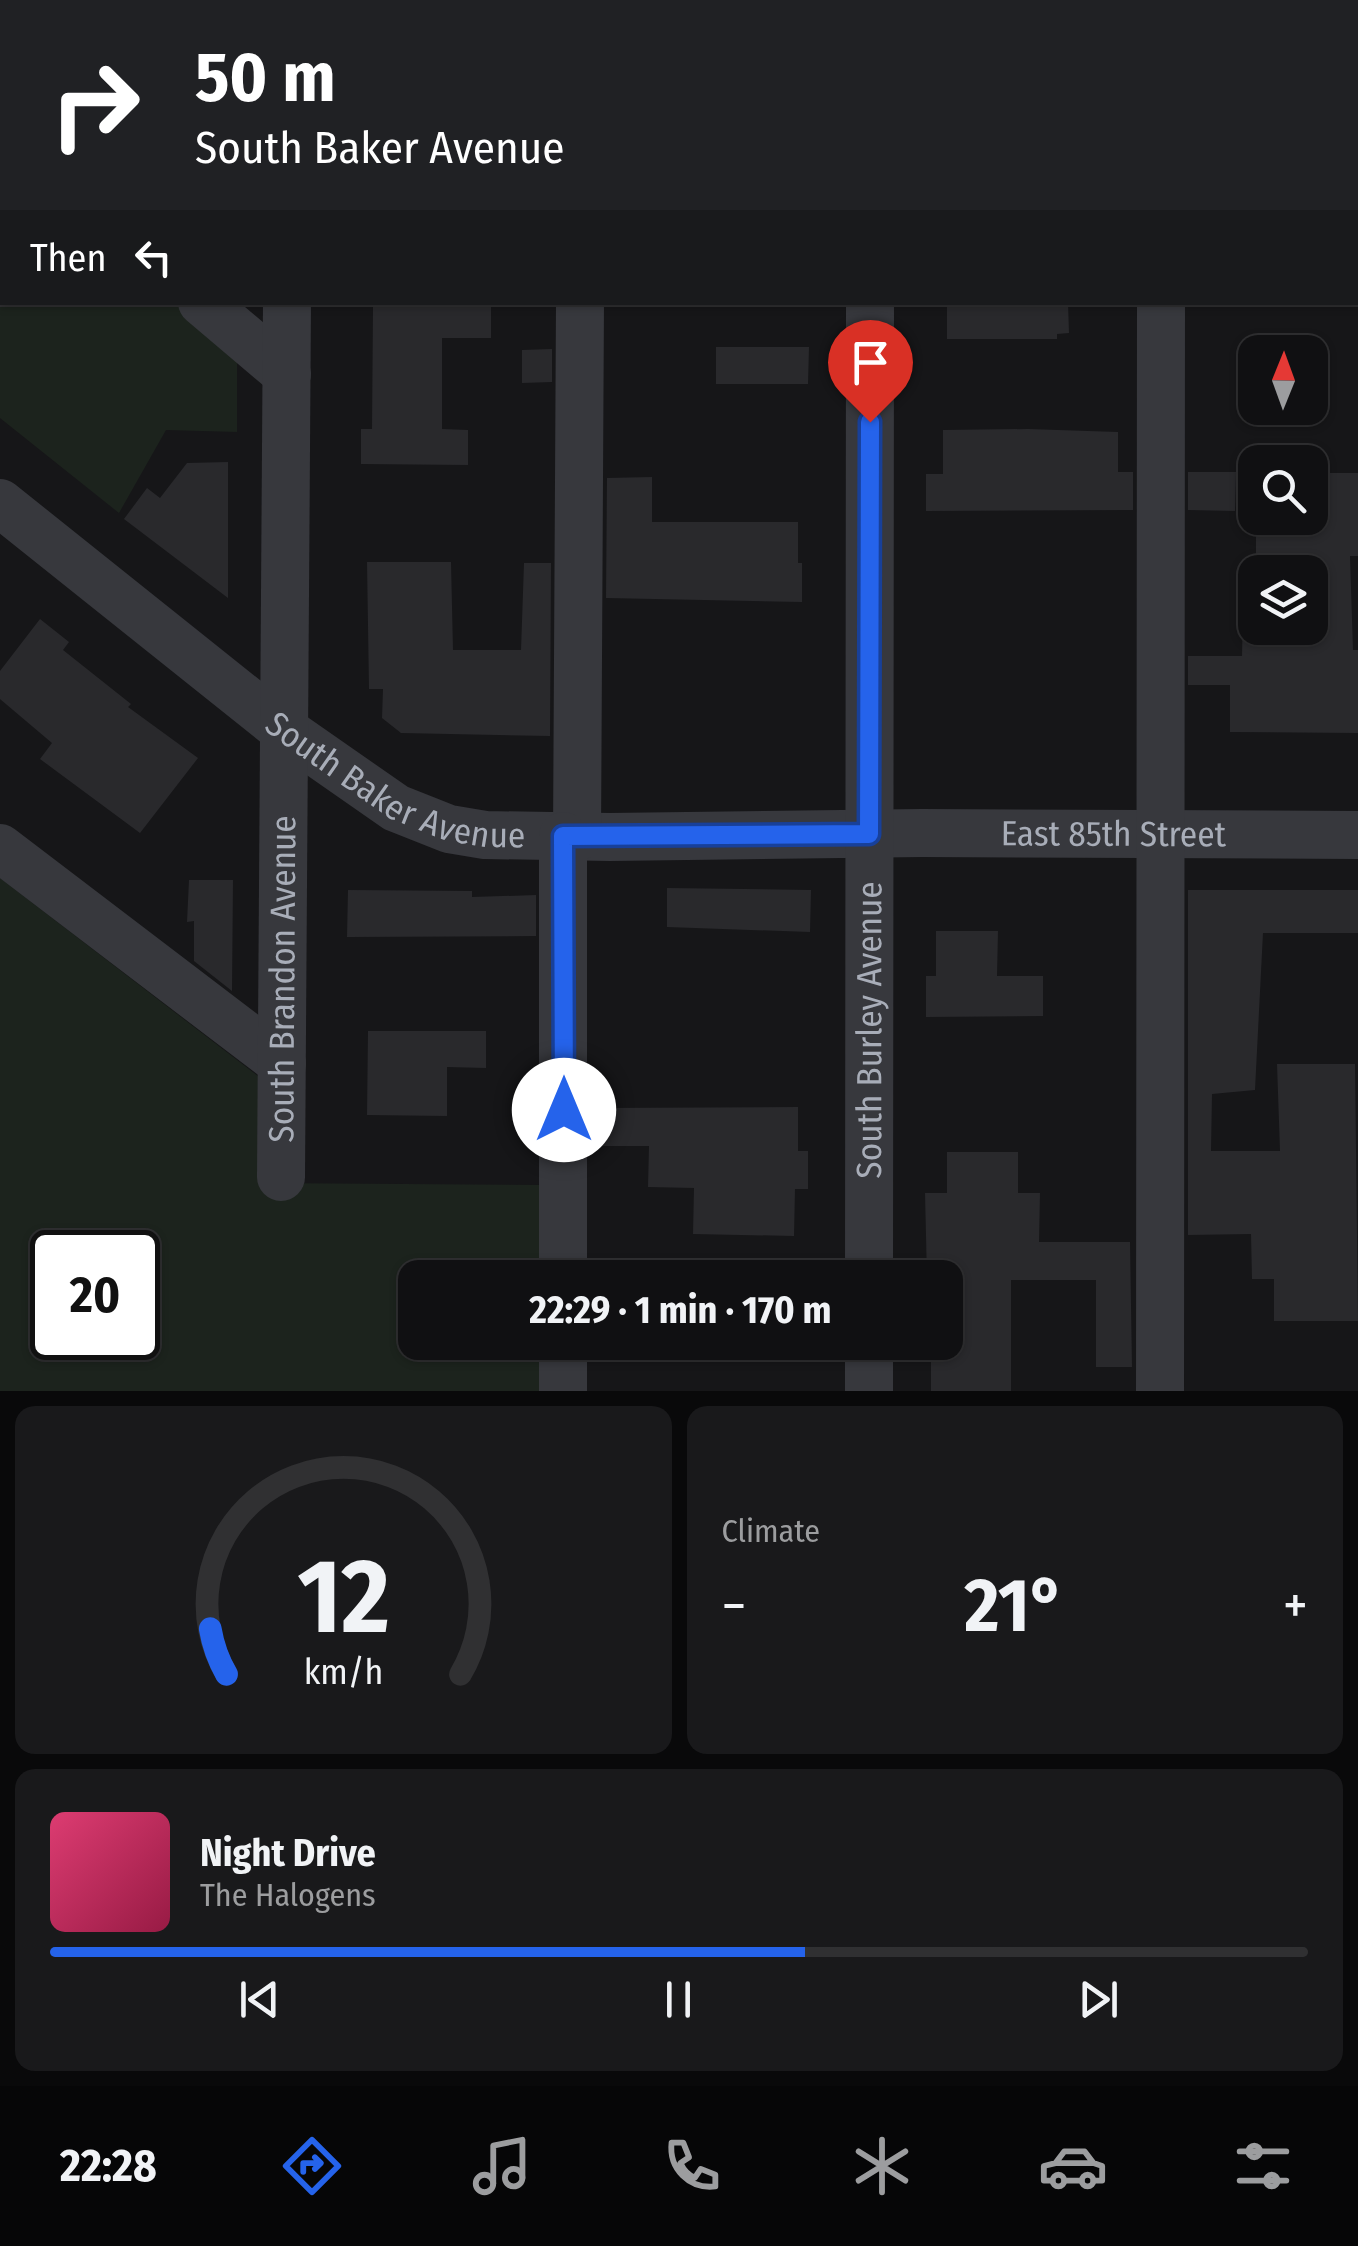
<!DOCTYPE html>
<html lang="en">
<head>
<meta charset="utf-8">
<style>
	body { margin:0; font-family:"Fira Sans Condensed",sans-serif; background:#19191b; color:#f1f3f6; height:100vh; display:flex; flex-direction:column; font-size:38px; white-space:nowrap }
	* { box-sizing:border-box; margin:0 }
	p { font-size:32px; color:#9c9d9f }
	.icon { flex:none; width:55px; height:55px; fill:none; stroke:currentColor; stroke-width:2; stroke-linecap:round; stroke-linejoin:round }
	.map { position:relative; height:1391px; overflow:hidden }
	.details { display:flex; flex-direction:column; gap:15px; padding:15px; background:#09090a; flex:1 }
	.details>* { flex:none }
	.guide { position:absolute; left:0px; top:0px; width:1360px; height:305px; box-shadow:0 2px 8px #0004,0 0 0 2px #303032; background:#202124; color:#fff; overflow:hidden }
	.needle { width:65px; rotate:1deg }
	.buttons { position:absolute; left:1238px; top:335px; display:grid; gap:20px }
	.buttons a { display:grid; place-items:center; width:90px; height:90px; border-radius:20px; background:#101012; box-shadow:0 2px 8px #0004,0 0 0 2px #303032; font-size:50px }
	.speed { position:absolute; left:30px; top:1230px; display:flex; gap:20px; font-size:50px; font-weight:700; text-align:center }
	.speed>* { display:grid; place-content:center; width:130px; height:130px; border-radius:50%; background:#101012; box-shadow:0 2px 8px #0004,0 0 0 2px #303032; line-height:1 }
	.speed .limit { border:5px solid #111; border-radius:15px; background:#fff; color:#111 }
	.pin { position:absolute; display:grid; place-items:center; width:85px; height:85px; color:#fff; margin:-102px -42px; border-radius:50% 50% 50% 0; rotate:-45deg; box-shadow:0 0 10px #0007 }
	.pin .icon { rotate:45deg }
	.me { position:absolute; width:110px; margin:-55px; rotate:0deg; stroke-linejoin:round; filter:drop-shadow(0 0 8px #0008) }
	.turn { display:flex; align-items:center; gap:35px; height:210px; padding:0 30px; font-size:45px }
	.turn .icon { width:130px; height:130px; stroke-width:2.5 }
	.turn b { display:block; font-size:70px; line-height:85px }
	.then { display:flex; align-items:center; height:95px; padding:0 30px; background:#0003; gap:20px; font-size:38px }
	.big { font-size:75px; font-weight:700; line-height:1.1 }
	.details .tile { flex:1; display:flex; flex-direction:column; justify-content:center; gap:15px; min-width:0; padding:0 35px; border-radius:20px; background:#19191b }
	.details .dial { align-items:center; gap:0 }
	.dial svg { height:260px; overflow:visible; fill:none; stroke:#303032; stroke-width:7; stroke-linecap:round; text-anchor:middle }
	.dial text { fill:#f1f3f6; stroke:none }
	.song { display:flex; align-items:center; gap:30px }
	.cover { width:120px; height:120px; border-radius:15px; background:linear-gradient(135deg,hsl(340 70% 55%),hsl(340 70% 35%)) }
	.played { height:10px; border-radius:5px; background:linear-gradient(90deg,#2563eb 60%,#303032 60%) }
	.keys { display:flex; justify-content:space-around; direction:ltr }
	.heat { display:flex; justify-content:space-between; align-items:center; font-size:55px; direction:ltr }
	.details .tiles { flex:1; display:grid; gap:15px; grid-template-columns:1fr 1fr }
	.tile:last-child { grid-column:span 2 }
	.trip { position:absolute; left:398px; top:1260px; width:565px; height:100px; border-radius:20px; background:#101012; box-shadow:0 2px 8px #0004,0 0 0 2px #303032; font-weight:700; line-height:100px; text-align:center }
	.dock { display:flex; height:160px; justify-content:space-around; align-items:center; background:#060607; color:#9c9d9f }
	.dock .icon { width:70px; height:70px }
	.dock .current { color:#2563eb }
	.dock b { font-size:45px; color:#f1f3f6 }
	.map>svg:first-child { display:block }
	.green { fill:#1c231d; fill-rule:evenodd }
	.building { fill:#29292c }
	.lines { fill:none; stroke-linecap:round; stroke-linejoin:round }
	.minor { stroke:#37383d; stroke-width:48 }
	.route-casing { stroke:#184099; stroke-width:25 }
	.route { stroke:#2563eb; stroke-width:18 }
	.labels { text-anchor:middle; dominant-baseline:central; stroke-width:10; stroke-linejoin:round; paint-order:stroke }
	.street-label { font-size:35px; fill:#a8adb8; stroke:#111113 }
</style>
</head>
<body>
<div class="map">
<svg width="1358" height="1391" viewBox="0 0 1358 1391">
	<rect width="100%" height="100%" fill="#161618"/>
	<g class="green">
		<path d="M0 155 2 302 190 303 237 340V432L166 430 119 513 0 418Z"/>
		<path d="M0 878 263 1080 262 1183 545 1185V1277L415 1278V1342L545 1343V1391H0ZM52 1252H138V1338H52Z"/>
	</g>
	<g class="building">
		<path d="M378 302H491V338H442V429L468 430V465L361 464V429H372L373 307H379Z"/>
		<path d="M947 302H1068L1069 333 1057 334V339H947Z"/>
		<path d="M716 347H809L808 384H716Z"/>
		<path d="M552 349V382L522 383V350Z"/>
		<path d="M1028 429 1118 432V472H1133V510L926 511V474H943V430Z"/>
		<path d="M228 462V598L124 519 147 488 160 498 187 463Z"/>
		<path d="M1188 472H1236L1235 511 1188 510Z"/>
		<path d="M1310 473H1358V556H1350L1353 650H1358V733L1230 732V685H1188V656H1242L1243 608H1255V628H1310V572H1256V520H1310Z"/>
		<path d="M652 477V522H798V563H802V602L606 598 607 478Z"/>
		<path d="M367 562H451L453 650H521L524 563H551L550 736 401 733 382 718 383 689H369Z"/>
		<path d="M40 619 69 642 63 650 131 704 128 707 198 758 140 833 40 759 52 743 0 699V671Z"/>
		<path d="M189 880H233L232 991 194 961V921L187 922Z"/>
		<path d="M667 888 811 890 810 932 667 927Z"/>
		<path d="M348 890 472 891V897L536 895V936L347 937Z"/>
		<path d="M1188 890H1358V933H1263L1255 1090 1212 1094 1211 1151H1280L1277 1064H1355L1358 1321H1274V1279H1252L1251 1234 1188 1235Z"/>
		<path d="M936 931H998L997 976H1043V1016L926 1017V976H936Z"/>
		<path d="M368 1031H486V1068L447 1067V1116L367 1115Z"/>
		<path d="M798 1107V1151H808V1189H795L794 1236 693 1234 694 1188 648 1187 649 1146H598L599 1108Z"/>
		<path d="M947 1152H1018V1193H1040L1039 1242H1130L1132 1367H1096V1280H1011V1391H931V1342H945V1278H927L925 1193H947Z"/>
	</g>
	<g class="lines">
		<g class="minor">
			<path d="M10 0V2"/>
			<path d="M289 2V0"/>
			<path d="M582 2V0"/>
			<path d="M870 2V0"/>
			<path d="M1162 2V0"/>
			<path d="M0 141H2"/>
			<path d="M202 302 287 374"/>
			<path id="s1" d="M0 503 284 730 396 808 449 829 485 835 610 837 922 833 1358 835"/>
			<path d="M577 837 580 302"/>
			<path d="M0 848 282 1063"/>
			<path id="s2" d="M281 1177 287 302"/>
			<path d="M563 1278V836"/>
			<path id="s3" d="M869 1278 870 302"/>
			<path d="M563 1391V1342"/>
			<path d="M869 1391V1342"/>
			<path d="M1160 1391 1161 302"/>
		</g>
	</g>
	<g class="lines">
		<defs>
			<path id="route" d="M564 1110 563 836 869 834 870 422"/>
		</defs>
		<use href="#route" class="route-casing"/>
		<use href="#route" class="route"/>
	</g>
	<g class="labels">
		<g class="street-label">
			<text stroke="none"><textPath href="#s1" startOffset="490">South Baker Avenue</textPath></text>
			<text stroke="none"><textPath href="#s1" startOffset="1222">East 85th Street</textPath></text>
			<text stroke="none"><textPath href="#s2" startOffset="198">South Brandon Avenue</textPath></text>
			<text stroke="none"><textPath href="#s3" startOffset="248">South Burley Avenue</textPath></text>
		</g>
	</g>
</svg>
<div class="buttons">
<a><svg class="needle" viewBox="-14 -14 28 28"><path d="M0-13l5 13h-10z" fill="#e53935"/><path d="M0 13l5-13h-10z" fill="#9c9d9f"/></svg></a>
<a><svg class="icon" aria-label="search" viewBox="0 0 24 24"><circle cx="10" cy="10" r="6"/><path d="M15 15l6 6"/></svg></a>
<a><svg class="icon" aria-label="layers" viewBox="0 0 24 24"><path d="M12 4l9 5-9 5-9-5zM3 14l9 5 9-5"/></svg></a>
</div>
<div class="speed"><div class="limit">20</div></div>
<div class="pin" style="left:870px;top:422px;background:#d93025"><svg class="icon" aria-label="arrive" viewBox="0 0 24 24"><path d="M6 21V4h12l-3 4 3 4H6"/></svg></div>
<svg class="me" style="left:564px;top:1110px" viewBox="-20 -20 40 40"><circle r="19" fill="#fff"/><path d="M0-13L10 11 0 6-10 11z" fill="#2563eb"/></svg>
<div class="trip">22:29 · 1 min · 170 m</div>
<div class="guide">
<div class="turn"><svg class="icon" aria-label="right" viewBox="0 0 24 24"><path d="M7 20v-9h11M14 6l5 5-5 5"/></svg><div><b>50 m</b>South Baker Avenue</div></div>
<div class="then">Then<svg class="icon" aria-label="left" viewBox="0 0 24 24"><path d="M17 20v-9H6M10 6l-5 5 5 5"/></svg></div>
</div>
</div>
<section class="details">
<div class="tiles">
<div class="tile dial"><svg viewBox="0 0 100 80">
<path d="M14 69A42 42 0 1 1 86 69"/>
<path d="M14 69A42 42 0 0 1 9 55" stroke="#2563eb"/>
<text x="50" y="56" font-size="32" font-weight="700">12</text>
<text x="50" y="72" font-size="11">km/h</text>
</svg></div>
<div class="tile"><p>Climate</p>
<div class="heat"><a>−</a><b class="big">21°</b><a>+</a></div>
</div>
<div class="tile">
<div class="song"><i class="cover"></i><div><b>Night Drive</b><p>The Halogens</p></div></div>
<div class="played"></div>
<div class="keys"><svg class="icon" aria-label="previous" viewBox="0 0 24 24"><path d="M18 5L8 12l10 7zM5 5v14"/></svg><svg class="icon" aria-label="pause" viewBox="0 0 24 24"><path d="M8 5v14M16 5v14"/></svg><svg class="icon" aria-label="next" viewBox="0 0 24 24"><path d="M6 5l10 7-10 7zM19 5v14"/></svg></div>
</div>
</div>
</section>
<nav class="dock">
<b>22:28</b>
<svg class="icon current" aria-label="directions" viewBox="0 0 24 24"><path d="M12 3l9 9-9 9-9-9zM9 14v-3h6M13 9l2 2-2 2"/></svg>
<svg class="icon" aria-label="music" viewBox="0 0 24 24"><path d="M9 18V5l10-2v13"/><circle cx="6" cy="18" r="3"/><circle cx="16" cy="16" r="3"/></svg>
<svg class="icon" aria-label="phone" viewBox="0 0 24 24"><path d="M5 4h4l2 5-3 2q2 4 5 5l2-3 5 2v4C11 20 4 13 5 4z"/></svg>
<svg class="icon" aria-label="climate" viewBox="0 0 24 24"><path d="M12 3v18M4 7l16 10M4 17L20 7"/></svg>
<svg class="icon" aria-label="car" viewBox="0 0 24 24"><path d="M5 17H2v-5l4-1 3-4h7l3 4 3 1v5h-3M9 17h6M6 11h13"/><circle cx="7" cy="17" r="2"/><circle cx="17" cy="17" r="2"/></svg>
<svg class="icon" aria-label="filters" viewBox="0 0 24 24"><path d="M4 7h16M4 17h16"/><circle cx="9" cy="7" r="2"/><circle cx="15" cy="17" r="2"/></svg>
</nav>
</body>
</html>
